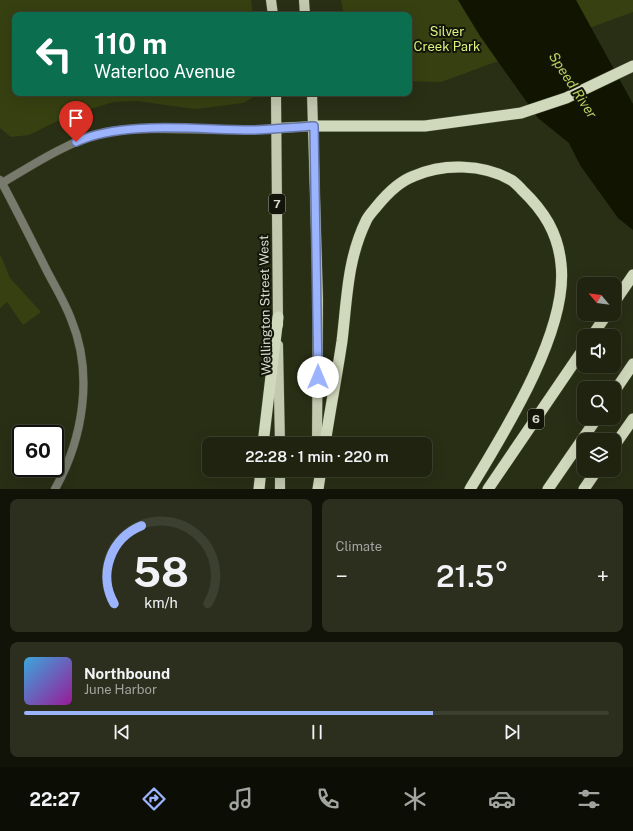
<!DOCTYPE html>
<html lang="en">
<head>
<meta charset="utf-8">
<style>
	body { margin:0; font-family:"Public Sans",sans-serif; background:#2c2f1e; color:#f1f3f6; height:100vh; display:flex; flex-direction:column; font-size:15px; white-space:nowrap }
	* { box-sizing:border-box; margin:0 }
	p { font-size:13px; color:#a1a49f }
	.icon { flex:none; width:22px; height:22px; fill:none; stroke:currentColor; stroke-width:2; stroke-linecap:round; stroke-linejoin:round }
	.map { position:relative; height:489px; overflow:hidden }
	.drawer { display:flex; flex-direction:column; gap:10px; padding:10px; background:#111309; flex:1 }
	.drawer>* { flex:none }
	.guide { position:absolute; left:12px; top:12px; width:400px; height:84px; border-radius:8px; box-shadow:0 4px 16px #0002,0 0 0 1px #3c4030; background:#0b6e4f; color:#fff; overflow:hidden }
	.needle { width:26px; rotate:299deg }
	.controls { position:absolute; left:577px; top:277px; display:grid; gap:8px }
	.controls a { display:grid; place-items:center; width:44px; height:44px; border-radius:8px; background:#1f2310; box-shadow:0 4px 16px #0002,0 0 0 1px #3c4030; font-size:20px }
	.speed { position:absolute; left:12px; top:425px; display:flex; gap:8px; font-size:20px; font-weight:700; text-align:center }
	.speed>* { display:grid; place-content:center; width:52px; height:52px; border-radius:50%; background:#1f2310; box-shadow:0 4px 16px #0002,0 0 0 1px #3c4030; line-height:1 }
	.speed .limit { border:2px solid #111; border-radius:6px; background:#fff; color:#111 }
	.pin { position:absolute; display:grid; place-items:center; width:34px; height:34px; color:#fff; margin:-41px -17px; border-radius:50% 50% 50% 0; rotate:-45deg; box-shadow:0 0 4px #0007 }
	.pin .icon { rotate:45deg }
	.me { position:absolute; width:44px; margin:-22px; rotate:0deg; stroke-linejoin:round; filter:drop-shadow(0 0 3px #0008) }
	.turn { display:flex; align-items:center; gap:14px; height:84px; padding:0 16px; font-size:18px }
	.turn .icon { width:52px; height:52px; stroke-width:2.5 }
	.turn b { display:block; font-size:28px; line-height:34px }
	.big { font-size:30px; font-weight:600; line-height:1.1 }
	.drawer .card { flex:1; display:flex; flex-direction:column; justify-content:center; gap:6px; min-width:0; padding:0 14px; border-radius:8px; background:#2c2f1e }
	.drawer .dial { align-items:center; gap:0 }
	.dial svg { height:104px; overflow:visible; fill:none; stroke:#3c4030; stroke-width:7; stroke-linecap:round; text-anchor:middle }
	.dial text { fill:#f1f3f6; stroke:none }
	.song { display:flex; align-items:center; gap:12px }
	.cover { width:48px; height:48px; border-radius:6px; background:linear-gradient(135deg,hsl(200 70% 55%),hsl(300 70% 35%)) }
	.played { height:4px; border-radius:2px; background:linear-gradient(90deg,#9bb4fd 70%,#3c4030 70%) }
	.keys { display:flex; justify-content:space-around; direction:ltr }
	.heat { display:flex; justify-content:space-between; align-items:center; font-size:22px; direction:ltr }
	.drawer .tiles { flex:1; display:grid; gap:10px; grid-template-columns:1fr 1fr }
	.card:last-child { grid-column:span 2 }
	.trip { position:absolute; left:202px; top:437px; width:230px; height:40px; border-radius:8px; background:#1f2310; box-shadow:0 4px 16px #0002,0 0 0 1px #3c4030; font-weight:600; line-height:40px; text-align:center }
	.dock { display:flex; height:64px; justify-content:space-around; align-items:center; background:#0c0e06; color:#a1a49f }
	.dock .icon { width:28px; height:28px }
	.dock .current { color:#9bb4fd }
	.dock b { font-size:18px; color:#f1f3f6 }
	.map>svg:first-child { display:block }
	.green { fill:#374011 }
	.water { fill:#101400 }
	.lines { fill:none; stroke-linecap:round; stroke-linejoin:round }
	.minor-casing { stroke:#454b32; stroke-width:9 }
	.tertiary-casing { stroke:#454b32; stroke-width:9 }
	.primary-casing { stroke:#454b32; stroke-width:11 }
	.trunk-casing { stroke:#454b32; stroke-width:12 }
	.minor { stroke:#777a6d; stroke-width:8 }
	.tertiary { stroke:#777a6d; stroke-width:8 }
	.primary { stroke:#c2c9af; stroke-width:10 }
	.trunk { stroke:#d1d9bc; stroke-width:11 }
	.route-casing { stroke:#6575a4; stroke-width:10 }
	.route { stroke:#9bb4fd; stroke-width:7 }
	.labels { text-anchor:middle; dominant-baseline:central; stroke-width:4; stroke-linejoin:round; paint-order:stroke }
	.shield { fill:#13150a; stroke:#9da192; stroke-width:1 }
	.shield-label { font-size:12px; font-weight:bold; fill:#d8ddcd }
	.park-label { font-size:13px; fill:#d9f17e; stroke:#13150a }
	.street-label { font-size:13px; fill:#d8ddcd; stroke:#13150a }
	.water-label { font-size:14px; font-style:italic; fill:#b9d05d; stroke:#13150a }
</style>
</head>
<body>
<div class="map">
<svg width="633" height="489" viewBox="0 0 633 489">
	<rect width="100%" height="100%" fill="#292f15"/>
	<g class="green">
		<path d="M0 0H251L253 15H15V93H255L252 98 243 103 195 109 137 101 114 102 70 115 29 135 11 137 0 128Z"/>
		<path d="M341 0H633V12L441 82 409 81V15H344Z"/>
		<path d="M0 254 10 278 41 312 23 325 7 302 0 308Z"/>
	</g>
	<path class="water" d="M458 0H576L633 104V230L618 218 580 165 569 143 538 118 480 36Z"/>
	<g class="lines">
		<defs>
			<path id="minor" d="M2 183C18 213 33 243 48 273 56 288 65 303 71 319 94 374 83 439 55 489"/>
			<path id="tertiary" d="M0 180 2 183C34 164 69 141 105 132 124 128 144 129 163 129 201 129 238 132 276 128"/>
			<g id="primary">
				<path d="M271 0 273 15"/>
				<path d="M304 0 305 15"/>
				<path d="M276 93 278 325"/>
				<path d="M312 93 318 300 317 444"/>
				<path d="M276 128 315 126"/>
				<path d="M278 345 280 444"/>
				<path d="M280 470V489"/>
			</g>
			<g id="trunk">
				<path d="M315 126H425L521 113 566 98 633 66"/>
				<path d="M614 303 633 275"/>
				<path d="M592 336 607 314"/>
				<path d="M614 392 633 364"/>
				<path d="M263 444 278 317"/>
				<path d="M325 444C330 410 337 375 342 341 347 300 347 260 366 221 368 216 373 211 377 206 386 195 400 181 414 176 444 163 483 164 511 180 515 182 519 187 522 190 544 211 558 233 561 264 569 330 504 433 470 489"/>
				<path d="M614 446 633 419"/>
				<path d="M259 489 261 470"/>
				<path d="M318 489 321 470"/>
				<path d="M488 489 584 348"/>
				<path d="M548 489 597 418"/>
				<path d="M584 489 597 470"/>
			</g>
		</defs>
		<use href="#minor" class="minor-casing"/>
		<use href="#tertiary" class="tertiary-casing"/>
		<use href="#primary" class="primary-casing"/>
		<use href="#trunk" class="trunk-casing"/>
		<use href="#minor" class="minor"/>
		<use href="#tertiary" class="tertiary"/>
		<use href="#primary" class="primary"/>
		<use href="#trunk" class="trunk"/>
	</g>
	<g class="lines">
		<defs>
			<path id="route" d="M76 142C123 120 199 130 251 130 272 130 293 127 314 126L318 377"/>
		</defs>
		<use href="#route" class="route-casing"/>
		<use href="#route" class="route"/>
	</g>
	<g class="labels">
		<g class="shield">
			<rect x="269" y="194" width="16" height="20" rx="3"/>
			<rect x="528" y="409" width="16" height="20" rx="3"/>
		</g>
		<g class="shield-label">
			<text x="277" y="204">7</text>
			<text x="536" y="419">6</text>
		</g>
		<g class="park-label">
			<text x="447" y="31">Silver<tspan x="447" dy="15">Creek Park</tspan></text>
		</g>
		<g class="street-label">
			<text transform="translate(265 305) rotate(-91)">Wellington Street West</text>
		</g>
		<g class="water-label">
			<text transform="translate(573 85) rotate(57)">Speed River</text>
		</g>
	</g>
</svg>
<div class="controls">
<a><svg class="needle" viewBox="-14 -14 28 28"><path d="M0-13l5 13h-10z" fill="#e53935"/><path d="M0 13l5-13h-10z" fill="#a1a49f"/></svg></a>
<a><svg class="icon" aria-label="sound" viewBox="0 0 24 24"><path d="M4 9h4l5-4v14l-5-4H4zM17 9q2 3 0 6"/></svg></a>
<a><svg class="icon" aria-label="search" viewBox="0 0 24 24"><circle cx="10" cy="10" r="6"/><path d="M15 15l6 6"/></svg></a>
<a><svg class="icon" aria-label="layers" viewBox="0 0 24 24"><path d="M12 4l9 5-9 5-9-5zM3 14l9 5 9-5"/></svg></a>
</div>
<div class="speed"><div class="limit">60</div></div>
<div class="pin" style="left:76px;top:142px;background:#d93025"><svg class="icon" aria-label="arrive" viewBox="0 0 24 24"><path d="M6 21V4h12l-3 4 3 4H6"/></svg></div>
<svg class="me" style="left:318px;top:377px" viewBox="-20 -20 40 40"><circle r="19" fill="#fff"/><path d="M0-13L10 11 0 6-10 11z" fill="#9bb4fd"/></svg>
<div class="trip">22:28 · 1 min · 220 m</div>
<div class="guide">
<div class="turn"><svg class="icon" aria-label="left" viewBox="0 0 24 24"><path d="M17 20v-9H6M10 6l-5 5 5 5"/></svg><div><b>110 m</b>Waterloo Avenue</div></div>
</div>
</div>
<section class="drawer">
<div class="tiles">
<div class="card dial"><svg viewBox="0 0 100 80">
<path d="M14 69A42 42 0 1 1 86 69"/>
<path d="M14 69A42 42 0 0 1 35 9" stroke="#9bb4fd"/>
<text x="50" y="56" font-size="32" font-weight="700">58</text>
<text x="50" y="72" font-size="11">km/h</text>
</svg></div>
<div class="card"><p>Climate</p>
<div class="heat"><a>−</a><b class="big">21.5°</b><a>+</a></div>
</div>
<div class="card">
<div class="song"><i class="cover"></i><div><b>Northbound</b><p>June Harbor</p></div></div>
<div class="played"></div>
<div class="keys"><svg class="icon" aria-label="previous" viewBox="0 0 24 24"><path d="M18 5L8 12l10 7zM5 5v14"/></svg><svg class="icon" aria-label="pause" viewBox="0 0 24 24"><path d="M8 5v14M16 5v14"/></svg><svg class="icon" aria-label="next" viewBox="0 0 24 24"><path d="M6 5l10 7-10 7zM19 5v14"/></svg></div>
</div>
</div>
</section>
<nav class="dock">
<b>22:27</b>
<svg class="icon current" aria-label="directions" viewBox="0 0 24 24"><path d="M12 3l9 9-9 9-9-9zM9 14v-3h6M13 9l2 2-2 2"/></svg>
<svg class="icon" aria-label="music" viewBox="0 0 24 24"><path d="M9 18V5l10-2v13"/><circle cx="6" cy="18" r="3"/><circle cx="16" cy="16" r="3"/></svg>
<svg class="icon" aria-label="phone" viewBox="0 0 24 24"><path d="M5 4h4l2 5-3 2q2 4 5 5l2-3 5 2v4C11 20 4 13 5 4z"/></svg>
<svg class="icon" aria-label="climate" viewBox="0 0 24 24"><path d="M12 3v18M4 7l16 10M4 17L20 7"/></svg>
<svg class="icon" aria-label="car" viewBox="0 0 24 24"><path d="M5 17H2v-5l4-1 3-4h7l3 4 3 1v5h-3M9 17h6M6 11h13"/><circle cx="7" cy="17" r="2"/><circle cx="17" cy="17" r="2"/></svg>
<svg class="icon" aria-label="filters" viewBox="0 0 24 24"><path d="M4 7h16M4 17h16"/><circle cx="9" cy="7" r="2"/><circle cx="15" cy="17" r="2"/></svg>
</nav>
</body>
</html>
